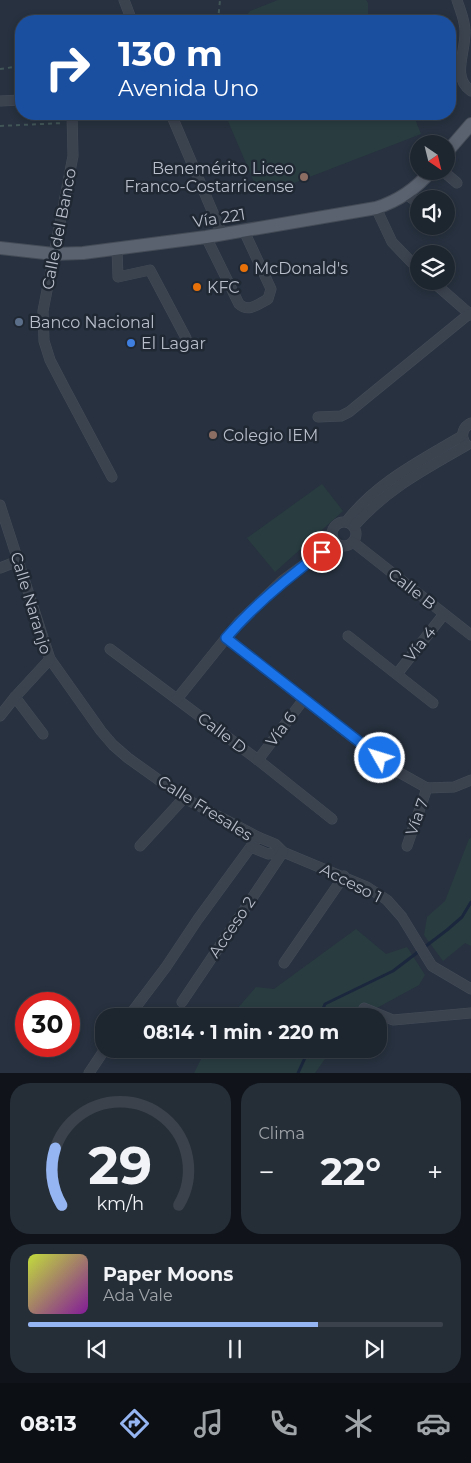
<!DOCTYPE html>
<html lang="es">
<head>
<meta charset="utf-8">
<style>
	body { margin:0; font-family:Montserrat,sans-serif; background:#252d37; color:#f1f3f6; height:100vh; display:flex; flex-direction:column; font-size:19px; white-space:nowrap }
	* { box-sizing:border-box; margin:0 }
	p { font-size:16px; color:#a0a5aa }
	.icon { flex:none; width:28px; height:28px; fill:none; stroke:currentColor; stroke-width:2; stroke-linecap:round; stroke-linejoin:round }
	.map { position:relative; height:1073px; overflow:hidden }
	.panel { display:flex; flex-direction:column; gap:10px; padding:10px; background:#10141a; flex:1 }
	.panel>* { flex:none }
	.banner { position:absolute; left:15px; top:15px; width:441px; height:105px; border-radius:20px; box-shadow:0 2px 8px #0003,0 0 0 1px #3b424b; background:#1a4fa0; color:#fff; overflow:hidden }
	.needle { width:32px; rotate:145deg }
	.tools { position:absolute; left:410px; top:135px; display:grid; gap:10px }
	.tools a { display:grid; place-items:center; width:45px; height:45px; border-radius:50%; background:#1d252f; box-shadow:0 2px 8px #0003,0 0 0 1px #3b424b; font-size:25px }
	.speed { position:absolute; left:15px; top:992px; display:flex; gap:10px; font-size:25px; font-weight:700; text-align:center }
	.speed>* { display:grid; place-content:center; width:65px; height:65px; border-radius:50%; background:#1d252f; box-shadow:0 2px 8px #0003,0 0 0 1px #3b424b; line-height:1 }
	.speed .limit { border:8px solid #d22; background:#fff; color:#111 }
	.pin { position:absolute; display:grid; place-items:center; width:42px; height:42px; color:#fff; margin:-21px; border:2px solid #fff; border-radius:50%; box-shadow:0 1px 5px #0007 }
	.me { position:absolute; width:55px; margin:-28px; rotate:309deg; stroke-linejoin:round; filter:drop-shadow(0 0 4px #0008) }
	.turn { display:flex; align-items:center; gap:18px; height:105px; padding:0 20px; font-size:22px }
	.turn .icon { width:65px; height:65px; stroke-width:2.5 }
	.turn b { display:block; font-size:35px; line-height:42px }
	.big { font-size:38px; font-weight:700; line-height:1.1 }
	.panel .tile { flex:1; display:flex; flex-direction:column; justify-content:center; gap:8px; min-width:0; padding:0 18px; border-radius:20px; background:#252d37 }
	.panel .dial { align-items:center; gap:0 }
	.dial svg { height:130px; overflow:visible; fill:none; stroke:#3b424b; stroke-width:7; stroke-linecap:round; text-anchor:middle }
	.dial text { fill:#f1f3f6; stroke:none }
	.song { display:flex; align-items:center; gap:15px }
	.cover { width:60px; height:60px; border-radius:8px; background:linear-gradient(135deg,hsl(70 70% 55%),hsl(290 70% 35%)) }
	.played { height:5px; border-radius:2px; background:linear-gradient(90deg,#95b5f2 70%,#3b424b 70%) }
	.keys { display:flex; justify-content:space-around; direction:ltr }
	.heat { display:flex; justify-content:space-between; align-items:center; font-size:28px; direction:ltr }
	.panel .tiles { flex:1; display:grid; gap:10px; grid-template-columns:1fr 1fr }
	.tile:last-child { grid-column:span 2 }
	.trip { position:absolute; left:95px; top:1008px; width:292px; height:50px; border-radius:20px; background:#1d252f; box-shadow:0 2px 8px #0003,0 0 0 1px #3b424b; font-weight:700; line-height:50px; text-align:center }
	.menu { display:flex; height:80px; justify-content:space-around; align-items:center; background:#0c0f13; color:#a0a5aa }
	.menu .icon { width:35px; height:35px }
	.menu .on { color:#95b5f2 }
	.menu b { font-size:22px; color:#f1f3f6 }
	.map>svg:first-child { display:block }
	.green { fill:#293d40 }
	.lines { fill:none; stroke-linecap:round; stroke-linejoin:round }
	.stream { stroke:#1b273d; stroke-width:3 }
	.minor-casing { stroke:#454c58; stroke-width:11 }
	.major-casing { stroke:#454c58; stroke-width:14 }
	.path { stroke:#425658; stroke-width:2; stroke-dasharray:4 4; stroke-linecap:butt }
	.minor { stroke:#3b434f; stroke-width:10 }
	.major { stroke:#5a626f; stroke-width:12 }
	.route-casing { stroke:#114b97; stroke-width:12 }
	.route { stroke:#1a73e8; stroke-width:9 }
	.education-dot { fill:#8d6e63; stroke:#202834; stroke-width:2 }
	.food-dot { fill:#e8710a; stroke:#202834; stroke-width:2 }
	.service-dot { fill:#5c6f8a; stroke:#202834; stroke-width:2 }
	.shop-dot { fill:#3f7fe0; stroke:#202834; stroke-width:2 }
	.labels { text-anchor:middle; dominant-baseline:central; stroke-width:5; stroke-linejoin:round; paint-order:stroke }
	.poi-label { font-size:16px; fill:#b8beca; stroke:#202834; text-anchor:start }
	.street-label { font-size:16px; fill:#b8beca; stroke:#202834 }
</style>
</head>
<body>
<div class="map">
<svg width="471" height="1073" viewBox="0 0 471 1073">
	<rect width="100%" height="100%" fill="#27313f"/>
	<g class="green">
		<path d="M278 0H366L368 3V21H242L250 11Z"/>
		<path d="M249 114H413L421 134 260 196 228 121Z"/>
		<path d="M322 484 343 511 275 572 247 538Z"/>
		<path d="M471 838V946L465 943 443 961 424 935 427 917 445 901 469 839Z"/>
		<path d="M356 929 386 954 407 947 425 975 419 985 362 1016H231L256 987 274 989Z"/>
		<path d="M206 1049H332L315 1073H194Z"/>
	</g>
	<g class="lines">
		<g class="stream">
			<path d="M320 1016 325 1004 393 971 447 930 462 917 471 902"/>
			<path d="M298 1073 309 1049"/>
		</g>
		<defs>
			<g id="minor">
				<path d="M124 0 132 21"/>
				<path d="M457 0C460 10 465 20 465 31 466 52 451 77 471 91"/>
				<path d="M0 101 21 100"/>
				<path d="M72 114 73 156 43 311 44 341 50 360 64 387 112 477"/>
				<path d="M171 114 222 234"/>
				<path d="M443 171 457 183"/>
				<path d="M406 194 419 204"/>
				<path d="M376 208 392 242 419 270"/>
				<path d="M206 237 239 304C249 313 258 304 268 299L271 289 244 231"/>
				<path d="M117 249 118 277 150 270 186 338"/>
				<path d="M432 281 471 315"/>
				<path d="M318 417 341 416 349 412 469 314"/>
				<path d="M464 441C461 434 463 427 471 423"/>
				<path d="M0 505 50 659 101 731 113 745 128 758 184 798 258 837 198 919 166 967 129 1016"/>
				<circle cx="344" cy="534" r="12"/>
				<path d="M346 522C377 482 420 461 462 436"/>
				<path d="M354 526C388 488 424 470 467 445"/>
				<path d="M353 542 471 635"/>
				<path d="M0 568 18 561"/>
				<path d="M348 636 433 703"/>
				<path d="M226 638 393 769 427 788"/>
				<path d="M110 649 258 760 332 819"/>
				<path d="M397 674 444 614"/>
				<path d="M15 697 43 734"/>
				<path d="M177 699 239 622 282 581 335 542"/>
				<path d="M0 716 15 697 50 659"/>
				<path d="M258 760 304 699"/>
				<path d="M427 788 454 787 471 780"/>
				<path d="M258 837 275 844 283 852 367 887 387 900 402 917 432 966 471 989"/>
				<path d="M140 846 184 798"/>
				<path d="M407 846 427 788"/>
				<path d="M251 847 268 854 283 852"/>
				<path d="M284 963 344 876"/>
				<path d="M182 1002 283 852"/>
				<path d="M364 1008 393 1020 471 1013"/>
				<path d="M89 1073 105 1049"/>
			</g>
			<g id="major">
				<path d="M446 153 471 124"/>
				<path d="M0 248 54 254 83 253 206 237 376 208C398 201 416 189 431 171"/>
			</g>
		</defs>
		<use href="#minor" class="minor-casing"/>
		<use href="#major" class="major-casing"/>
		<g class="path">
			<path d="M218 21 220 0"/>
			<path d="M0 69 21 66"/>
			<path d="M0 126 63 123"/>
		</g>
		<use href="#minor" class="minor"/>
		<use href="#major" class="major"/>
	</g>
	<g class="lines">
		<defs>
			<path id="route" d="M322 552C287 578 254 605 226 638L380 758"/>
		</defs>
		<use href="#route" class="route-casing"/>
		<use href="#route" class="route"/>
	</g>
	<g class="education-dot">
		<circle cx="304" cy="177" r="5"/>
		<circle cx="213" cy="435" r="5"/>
	</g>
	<g class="food-dot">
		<circle cx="244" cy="268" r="5"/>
		<circle cx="197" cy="287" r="5"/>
	</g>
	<circle class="service-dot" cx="19" cy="322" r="5"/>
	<circle class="shop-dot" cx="131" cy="343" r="5"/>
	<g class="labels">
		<g class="poi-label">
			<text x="294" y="168" text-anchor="end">Benemérito Liceo<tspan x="294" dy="18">Franco-Costarricense</tspan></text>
			<text x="254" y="268">McDonald's</text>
			<text x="207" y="287">KFC</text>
			<text x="29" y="322">Banco Nacional</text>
			<text x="141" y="343">El Lagar</text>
			<text x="223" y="435">Colegio IEM</text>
		</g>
		<g class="street-label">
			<text transform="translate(219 218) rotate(-9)">Vía 221</text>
			<text transform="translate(59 229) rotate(-79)">Calle del Banco</text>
			<text transform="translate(412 589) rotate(38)">Calle B</text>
			<text transform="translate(31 603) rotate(73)">Calle Naranjo</text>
			<text transform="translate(420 644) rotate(-51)">Vía 4</text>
			<text transform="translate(281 729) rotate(-53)">Vía 6</text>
			<text transform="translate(222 733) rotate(37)">Calle D</text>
			<text transform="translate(205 808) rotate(32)">Calle Fresales</text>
			<text transform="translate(417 817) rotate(-70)">Vía 7</text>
			<text transform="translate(351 883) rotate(27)">Acceso 1</text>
			<text transform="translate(232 927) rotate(-56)">Acceso 2</text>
		</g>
	</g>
</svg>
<div class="tools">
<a><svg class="needle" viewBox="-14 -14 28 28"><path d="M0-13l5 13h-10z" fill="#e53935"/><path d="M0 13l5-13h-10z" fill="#a0a5aa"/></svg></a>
<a><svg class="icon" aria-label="sound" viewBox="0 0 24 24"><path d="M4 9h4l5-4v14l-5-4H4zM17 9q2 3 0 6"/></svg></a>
<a><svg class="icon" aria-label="layers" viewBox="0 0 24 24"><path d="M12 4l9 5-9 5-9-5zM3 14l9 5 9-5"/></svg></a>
</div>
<div class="speed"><div class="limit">30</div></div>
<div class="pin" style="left:322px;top:552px;background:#d93025"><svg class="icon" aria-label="arrive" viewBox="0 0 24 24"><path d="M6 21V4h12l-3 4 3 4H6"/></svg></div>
<svg class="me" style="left:380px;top:758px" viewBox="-20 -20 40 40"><circle r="17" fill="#1a73e8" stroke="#fff" stroke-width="3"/><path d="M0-11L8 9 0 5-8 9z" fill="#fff"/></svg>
<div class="trip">08:14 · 1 min · 220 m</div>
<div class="banner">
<div class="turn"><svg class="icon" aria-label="right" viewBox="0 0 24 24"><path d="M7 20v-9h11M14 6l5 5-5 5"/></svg><div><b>130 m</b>Avenida Uno</div></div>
</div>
</div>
<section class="panel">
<div class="tiles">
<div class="tile dial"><svg viewBox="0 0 100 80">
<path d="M14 69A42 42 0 1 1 86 69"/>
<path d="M14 69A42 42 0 0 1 10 34" stroke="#95b5f2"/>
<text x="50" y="56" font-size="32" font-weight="700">29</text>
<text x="50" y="72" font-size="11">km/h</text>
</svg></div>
<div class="tile"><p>Clima</p>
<div class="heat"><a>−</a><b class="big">22°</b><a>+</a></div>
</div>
<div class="tile">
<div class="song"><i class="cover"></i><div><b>Paper Moons</b><p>Ada Vale</p></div></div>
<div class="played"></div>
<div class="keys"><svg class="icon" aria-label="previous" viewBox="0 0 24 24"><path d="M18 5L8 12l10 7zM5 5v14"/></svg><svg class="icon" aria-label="pause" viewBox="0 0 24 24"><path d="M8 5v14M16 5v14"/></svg><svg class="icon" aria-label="next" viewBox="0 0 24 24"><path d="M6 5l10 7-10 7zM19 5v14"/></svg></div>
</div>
</div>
</section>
<nav class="menu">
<b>08:13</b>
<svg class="icon on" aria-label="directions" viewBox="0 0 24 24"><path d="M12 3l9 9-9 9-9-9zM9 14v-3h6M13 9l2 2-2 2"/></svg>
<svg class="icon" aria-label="music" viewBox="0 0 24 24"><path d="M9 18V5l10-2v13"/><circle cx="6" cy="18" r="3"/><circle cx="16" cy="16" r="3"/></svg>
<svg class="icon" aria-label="phone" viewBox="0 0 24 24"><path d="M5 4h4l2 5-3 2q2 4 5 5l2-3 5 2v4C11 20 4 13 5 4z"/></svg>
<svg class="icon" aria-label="climate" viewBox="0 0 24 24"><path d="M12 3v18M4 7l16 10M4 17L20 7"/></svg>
<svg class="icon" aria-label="car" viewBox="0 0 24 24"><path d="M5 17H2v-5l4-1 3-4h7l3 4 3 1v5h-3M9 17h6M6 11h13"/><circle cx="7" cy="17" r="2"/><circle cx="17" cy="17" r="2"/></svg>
</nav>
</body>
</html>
